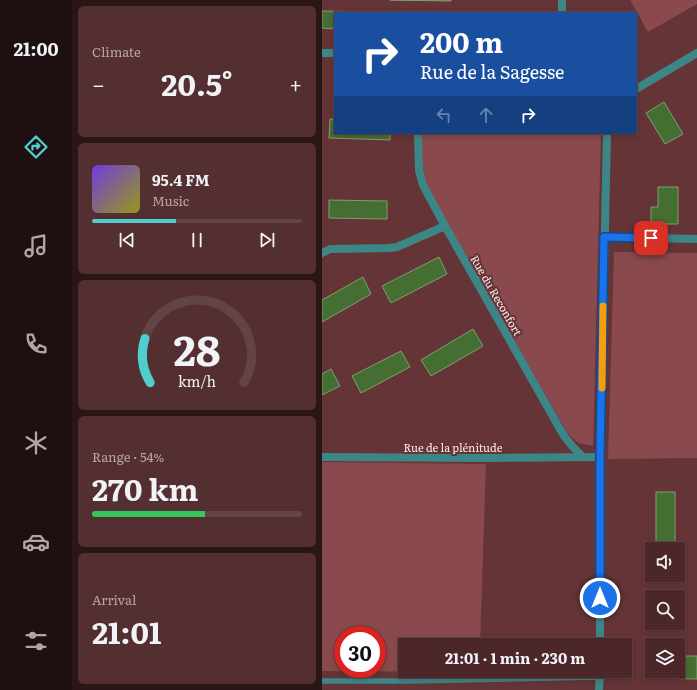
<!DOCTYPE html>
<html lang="en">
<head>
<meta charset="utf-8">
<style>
	body { margin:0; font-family:Literata,serif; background:#532f31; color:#f1f3f6; height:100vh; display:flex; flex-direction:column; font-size:15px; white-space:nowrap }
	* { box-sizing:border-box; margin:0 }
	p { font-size:13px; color:#b2a5a8 }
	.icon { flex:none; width:22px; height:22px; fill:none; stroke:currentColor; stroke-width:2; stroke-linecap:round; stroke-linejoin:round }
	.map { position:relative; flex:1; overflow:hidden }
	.panel { display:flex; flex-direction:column; gap:6px; padding:6px; background:#2a1517; width:250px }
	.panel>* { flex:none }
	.banner { position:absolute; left:12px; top:12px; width:303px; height:122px; border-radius:0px; box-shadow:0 2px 6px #0003,0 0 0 1px #634446; background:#1a4fa0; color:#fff; overflow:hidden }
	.tools { position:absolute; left:323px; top:542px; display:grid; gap:8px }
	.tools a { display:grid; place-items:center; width:40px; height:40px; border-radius:0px; background:#4c2729; box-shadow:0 2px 6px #0003,0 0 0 1px #634446; font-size:20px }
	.speed { position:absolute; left:12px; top:626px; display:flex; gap:8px; font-size:20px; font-weight:700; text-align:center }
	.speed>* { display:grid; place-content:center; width:52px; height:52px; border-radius:50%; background:#4c2729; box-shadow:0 2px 6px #0003,0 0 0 1px #634446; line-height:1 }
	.speed .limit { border:6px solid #d22; background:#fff; color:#111 }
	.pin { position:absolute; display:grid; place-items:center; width:34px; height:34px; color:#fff; margin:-17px; border-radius:8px; box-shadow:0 2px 6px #0006 }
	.me { position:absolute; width:44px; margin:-22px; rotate:0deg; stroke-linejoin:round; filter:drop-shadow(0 0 3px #0008) }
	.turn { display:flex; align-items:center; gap:14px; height:84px; padding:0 20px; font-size:18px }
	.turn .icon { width:52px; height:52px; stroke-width:2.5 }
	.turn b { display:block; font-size:28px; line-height:34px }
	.lanes { display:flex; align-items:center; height:38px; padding:0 20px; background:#0003; justify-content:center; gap:20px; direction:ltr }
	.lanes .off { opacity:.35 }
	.big { font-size:30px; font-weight:700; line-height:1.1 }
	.panel .tile { flex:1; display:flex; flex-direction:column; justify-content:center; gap:6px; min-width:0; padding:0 14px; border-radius:6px; background:#532f31 }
	.panel .dial { align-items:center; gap:0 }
	.dial svg { height:104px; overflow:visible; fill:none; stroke:#634446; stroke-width:7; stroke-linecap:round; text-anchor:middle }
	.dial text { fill:#f1f3f6; stroke:none }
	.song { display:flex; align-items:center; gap:12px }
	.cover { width:48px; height:48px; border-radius:6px; background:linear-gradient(135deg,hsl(260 70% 55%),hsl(60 70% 35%)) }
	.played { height:4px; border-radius:2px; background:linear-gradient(90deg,#52cdcf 40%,#634446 40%) }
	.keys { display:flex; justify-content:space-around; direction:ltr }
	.heat { display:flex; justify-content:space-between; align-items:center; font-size:22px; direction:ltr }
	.charge { height:6px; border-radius:3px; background:linear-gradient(90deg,#34c759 54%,#634446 0) }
	.trip { position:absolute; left:76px; top:638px; width:234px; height:40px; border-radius:0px; background:#4c2729; box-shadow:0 2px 6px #0003,0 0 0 1px #634446; font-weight:700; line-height:40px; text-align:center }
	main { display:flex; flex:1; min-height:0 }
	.dock { display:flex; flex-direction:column; width:72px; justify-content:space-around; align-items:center; background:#1e1010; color:#b2a5a8 }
	.dock .icon { width:28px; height:28px }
	.dock .current { color:#52cdcf }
	.dock b { font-size:18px; color:#f1f3f6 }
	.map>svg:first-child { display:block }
	.green { fill:#8a494d; fill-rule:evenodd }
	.building { fill:#446e32; stroke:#809f73 }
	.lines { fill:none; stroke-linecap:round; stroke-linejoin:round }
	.lane { stroke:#3d8687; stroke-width:5.5 }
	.street { stroke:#3d8687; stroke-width:8 }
	.route-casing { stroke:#114b97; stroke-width:10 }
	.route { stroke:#1a73e8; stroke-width:7 }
	.slow { stroke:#f59e0b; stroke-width:7 }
	.labels { text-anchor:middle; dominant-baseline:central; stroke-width:4; stroke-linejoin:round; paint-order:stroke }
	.street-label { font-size:11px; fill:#feeaea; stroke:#653437 }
</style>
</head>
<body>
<main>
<nav class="dock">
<b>21:00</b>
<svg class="icon current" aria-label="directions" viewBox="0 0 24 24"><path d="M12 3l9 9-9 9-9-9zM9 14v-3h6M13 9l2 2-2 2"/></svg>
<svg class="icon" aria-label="music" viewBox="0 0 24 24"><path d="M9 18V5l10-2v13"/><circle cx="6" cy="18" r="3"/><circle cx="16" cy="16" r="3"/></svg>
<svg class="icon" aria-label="phone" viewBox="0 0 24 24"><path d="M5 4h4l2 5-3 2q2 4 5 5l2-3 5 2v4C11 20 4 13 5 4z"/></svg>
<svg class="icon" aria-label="climate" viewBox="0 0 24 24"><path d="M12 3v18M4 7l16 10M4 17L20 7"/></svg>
<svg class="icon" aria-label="car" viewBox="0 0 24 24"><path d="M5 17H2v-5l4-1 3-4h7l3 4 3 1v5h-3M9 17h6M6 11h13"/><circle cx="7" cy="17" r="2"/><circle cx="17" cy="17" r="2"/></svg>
<svg class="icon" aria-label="filters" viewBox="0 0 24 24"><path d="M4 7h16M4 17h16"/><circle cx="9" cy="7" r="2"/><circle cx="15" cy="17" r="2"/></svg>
</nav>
<section class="panel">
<div class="tile"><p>Climate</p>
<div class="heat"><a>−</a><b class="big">20.5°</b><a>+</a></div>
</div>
<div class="tile">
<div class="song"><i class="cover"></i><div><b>95.4 FM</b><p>Music</p></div></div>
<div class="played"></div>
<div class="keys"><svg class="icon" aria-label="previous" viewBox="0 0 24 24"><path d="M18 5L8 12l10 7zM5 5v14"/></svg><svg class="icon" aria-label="pause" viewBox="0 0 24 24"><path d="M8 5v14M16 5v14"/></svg><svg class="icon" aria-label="next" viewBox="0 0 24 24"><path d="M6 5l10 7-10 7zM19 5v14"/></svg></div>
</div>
<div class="tile dial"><svg viewBox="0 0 100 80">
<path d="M14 69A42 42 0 1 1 86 69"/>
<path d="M14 69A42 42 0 0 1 10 35" stroke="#52cdcf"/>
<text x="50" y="56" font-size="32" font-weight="700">28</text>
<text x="50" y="72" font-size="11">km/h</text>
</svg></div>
<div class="tile"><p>Range · 54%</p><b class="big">270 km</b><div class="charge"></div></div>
<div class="tile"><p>Arrival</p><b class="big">21:01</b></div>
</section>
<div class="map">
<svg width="375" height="690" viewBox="0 0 375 690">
	<rect width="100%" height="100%" fill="#653437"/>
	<g class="green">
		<path d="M308 0H375V4L326 32Z"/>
		<path d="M97 133H279L271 446 256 443 246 434 98 176Z"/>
		<path d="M292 252 375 253V458L286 459Z"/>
		<path d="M0 462 164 464 158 645H83V671H158V672L0 671ZM21 635H55V669H21Z"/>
	</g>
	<g class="building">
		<path d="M68 0H129V1Z"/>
		<path d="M0 11 49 12V13H13V29L0 28Z"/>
		<path d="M342 102 361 134 343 144 324 113Z"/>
		<path d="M8 119H13V133H68V140L7 138Z"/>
		<path d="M336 187H356V224H329V207H336Z"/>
		<path d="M7 200 65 201V219L7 218Z"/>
		<path d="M117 257 125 274 69 303 60 286Z"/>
		<path d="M41 277 49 294 0 322V300Z"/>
		<path d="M151 329 161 346 109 376 99 360Z"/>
		<path d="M79 351 88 367 39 393 30 376Z"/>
		<path d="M9 369 18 386 0 395V374Z"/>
		<rect x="334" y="492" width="19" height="54"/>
		<path d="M356 656H375V679L334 678V671H356Z"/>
	</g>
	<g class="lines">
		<path class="lane" d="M0 681H87L278 677"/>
		<g class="street">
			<path d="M240 0V13"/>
			<path d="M0 53H13"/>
			<path d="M314 89 375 53"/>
			<path d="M96 133 97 171 101 185 123 226 242 436 251 447 261 457"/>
			<path d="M282 237 375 239"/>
			<path d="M0 253 8 249 68 248 75 247 123 226"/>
			<path d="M0 457 161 458 278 457"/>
			<path d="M278 645V457L285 133"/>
			<path d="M277 690 278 671"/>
		</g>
	</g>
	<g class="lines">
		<defs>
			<path id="route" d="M278 598V457L282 237 329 238"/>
		</defs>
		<use href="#route" class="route-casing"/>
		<use href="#route" class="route"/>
		<path class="slow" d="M280 388 281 306"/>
	</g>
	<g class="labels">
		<g class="street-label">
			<text transform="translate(175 295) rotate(60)">Rue du Reconfort</text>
			<text x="131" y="447">Rue de la plénitude</text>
		</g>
	</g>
</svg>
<div class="tools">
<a><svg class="icon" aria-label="sound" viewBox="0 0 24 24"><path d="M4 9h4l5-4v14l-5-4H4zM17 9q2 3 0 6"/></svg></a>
<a><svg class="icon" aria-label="search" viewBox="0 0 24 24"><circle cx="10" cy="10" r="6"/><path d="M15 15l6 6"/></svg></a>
<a><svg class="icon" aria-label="layers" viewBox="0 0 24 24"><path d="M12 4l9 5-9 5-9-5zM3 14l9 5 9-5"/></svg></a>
</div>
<div class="speed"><div class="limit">30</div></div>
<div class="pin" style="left:329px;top:238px;background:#d93025"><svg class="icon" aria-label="arrive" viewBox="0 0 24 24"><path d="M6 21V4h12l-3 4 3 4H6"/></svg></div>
<svg class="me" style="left:278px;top:598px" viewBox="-20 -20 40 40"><circle r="17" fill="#1a73e8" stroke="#fff" stroke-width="3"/><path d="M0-11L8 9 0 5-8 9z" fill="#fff"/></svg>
<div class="trip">21:01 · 1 min · 230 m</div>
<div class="banner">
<div class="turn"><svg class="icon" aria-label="right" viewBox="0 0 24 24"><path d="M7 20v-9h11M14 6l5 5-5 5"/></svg><div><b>200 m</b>Rue de la Sagesse</div></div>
<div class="lanes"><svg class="icon off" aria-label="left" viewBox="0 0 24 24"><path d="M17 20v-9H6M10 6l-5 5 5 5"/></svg><svg class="icon off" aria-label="ahead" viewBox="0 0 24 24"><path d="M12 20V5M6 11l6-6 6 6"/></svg><svg class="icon" aria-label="right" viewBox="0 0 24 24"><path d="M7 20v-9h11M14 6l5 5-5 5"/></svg></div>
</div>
</div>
</main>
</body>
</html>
